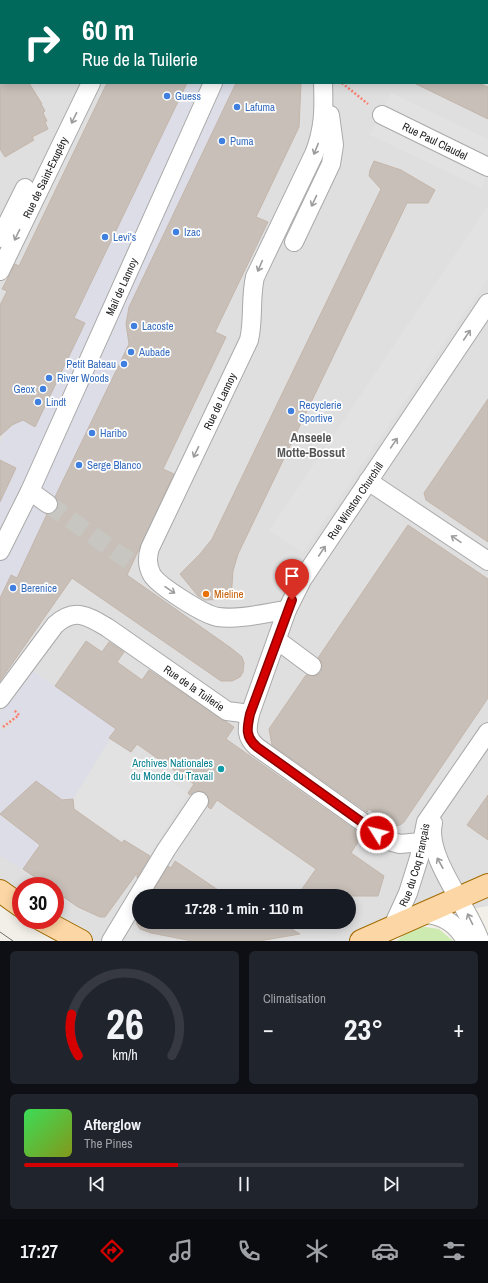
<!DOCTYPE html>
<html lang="fr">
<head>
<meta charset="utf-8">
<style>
	body { margin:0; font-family:"Archivo Narrow",sans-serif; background:#20242c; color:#f1f3f6; height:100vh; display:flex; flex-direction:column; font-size:15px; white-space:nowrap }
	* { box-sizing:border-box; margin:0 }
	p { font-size:13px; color:#9ea1a6 }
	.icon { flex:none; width:22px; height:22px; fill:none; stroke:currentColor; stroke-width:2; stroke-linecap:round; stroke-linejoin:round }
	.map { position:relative; height:941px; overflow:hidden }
	.details { display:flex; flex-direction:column; gap:10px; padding:10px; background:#0d0f14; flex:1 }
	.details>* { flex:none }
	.banner { position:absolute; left:0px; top:0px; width:488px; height:84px; box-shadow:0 2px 10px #0003; background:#00695c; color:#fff; overflow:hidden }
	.speed { position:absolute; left:12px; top:877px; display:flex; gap:8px; font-size:20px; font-weight:700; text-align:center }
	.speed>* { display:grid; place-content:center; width:52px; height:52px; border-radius:50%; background:#171b24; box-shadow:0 2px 10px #0003; line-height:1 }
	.speed .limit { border:6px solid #d22; background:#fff; color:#111 }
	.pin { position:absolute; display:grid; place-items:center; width:34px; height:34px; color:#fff; margin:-41px -17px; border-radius:50% 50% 50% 0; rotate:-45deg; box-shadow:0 0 4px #0007 }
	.pin .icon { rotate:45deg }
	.me { position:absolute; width:44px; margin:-22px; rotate:306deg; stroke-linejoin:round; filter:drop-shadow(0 0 3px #0008) }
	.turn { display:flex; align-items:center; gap:14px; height:84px; padding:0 16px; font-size:18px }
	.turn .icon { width:52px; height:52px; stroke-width:2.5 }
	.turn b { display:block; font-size:28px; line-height:34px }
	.big { font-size:30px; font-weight:800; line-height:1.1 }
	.details .widget { flex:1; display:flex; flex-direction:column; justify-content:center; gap:6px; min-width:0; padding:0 14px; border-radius:6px; background:#20242c }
	.details .dial { align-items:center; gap:0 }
	.dial svg { height:104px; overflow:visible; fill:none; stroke:#363941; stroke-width:7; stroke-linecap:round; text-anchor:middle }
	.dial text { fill:#f1f3f6; stroke:none }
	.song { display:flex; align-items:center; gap:12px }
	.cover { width:48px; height:48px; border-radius:6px; background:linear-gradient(135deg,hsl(130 70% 55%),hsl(70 70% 35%)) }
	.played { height:4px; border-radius:2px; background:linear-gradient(90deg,#d40000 35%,#363941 35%) }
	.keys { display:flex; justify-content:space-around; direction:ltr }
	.heat { display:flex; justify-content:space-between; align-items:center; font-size:22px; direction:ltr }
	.details .tiles { flex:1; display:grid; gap:10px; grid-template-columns:1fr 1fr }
	.widget:last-child { grid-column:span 2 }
	.trip { position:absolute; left:132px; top:889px; width:224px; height:40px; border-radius:20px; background:#171b24; box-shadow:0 2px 10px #0003; font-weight:800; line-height:40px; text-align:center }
	.menu { display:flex; height:64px; justify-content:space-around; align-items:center; background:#090b0e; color:#9ea1a6 }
	.menu .icon { width:28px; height:28px }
	.menu .on { color:#d40000 }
	.menu b { font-size:18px; color:#f1f3f6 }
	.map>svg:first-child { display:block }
	.residential { fill:#e0dfdf; fill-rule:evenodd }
	.grass { fill:#cdebb0 }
	.parking { fill:#e2e2e2 }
	.plaza { fill:#dddde8 }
	.building { fill:#c7bfb8; stroke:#c4b6ab }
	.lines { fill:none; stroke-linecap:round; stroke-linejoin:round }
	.minor-tunnel { stroke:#c8c6c1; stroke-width:18; stroke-dasharray:18 9; stroke-linecap:butt }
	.minor-casing { stroke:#a9a9a9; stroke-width:20 }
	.major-casing { stroke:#a06b00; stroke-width:24 }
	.path { stroke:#fa8072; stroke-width:2.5; stroke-dasharray:2 2; stroke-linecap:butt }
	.minor { stroke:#fff; stroke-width:18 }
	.major { stroke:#fcd6a4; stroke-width:22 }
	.tram { stroke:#707070; stroke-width:1 }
	.oneway { stroke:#9c9c9c }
	.route-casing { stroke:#8a0000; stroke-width:10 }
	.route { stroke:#d40000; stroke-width:7 }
	.shop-dot { fill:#3f7fe0; stroke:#fff; stroke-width:1.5 }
	.food-dot { fill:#e8710a; stroke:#fff; stroke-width:1.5 }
	.culture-dot { fill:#0f9aa8; stroke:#fff; stroke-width:1.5 }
	.labels { text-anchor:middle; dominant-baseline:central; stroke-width:3.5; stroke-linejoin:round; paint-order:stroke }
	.shop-label { font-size:11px; fill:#366cbe; stroke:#fff; text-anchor:start }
	.street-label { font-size:11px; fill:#222; stroke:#fff }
	.food-label { font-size:11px; fill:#c56008; stroke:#fff; text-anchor:start }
	.culture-label { font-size:11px; fill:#0d838f; stroke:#fff; text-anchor:end }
	.quarter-label { font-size:13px; font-weight:bold; fill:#555; stroke:#fff }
</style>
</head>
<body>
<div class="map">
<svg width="488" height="941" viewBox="0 0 488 941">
	<rect width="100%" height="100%" fill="#f2efe9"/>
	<path class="residential" d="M0 0H488V906L455 912 364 941H65L55 920V886H21V912L0 898ZM1 1H487V83H1ZM139 896H349V922H139Z"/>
	<path class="grass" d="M425 927 439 929 453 941H397C405 933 414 927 425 927Z"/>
	<g class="parking">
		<path d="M391 93 488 139V173L481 188 370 135Z"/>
		<path d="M488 205V278L303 553 269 531Z"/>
		<path d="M110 739 188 793 149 855 99 827 74 809 73 799Z"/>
	</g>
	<g class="plaza">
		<path d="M187 83H236L129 307 126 324 129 344 17 578 0 598V498L2 499 16 468 0 460V444L6 431 16 423 23 420 35 427 85 323 74 318Z"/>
		<path d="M33 671 116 729 73 799 62 800 36 782 0 814V727L4 731 15 722 12 717 0 726V712L15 696Z"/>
		<path d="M0 816 37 841 39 851H35L23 869 0 856Z"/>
	</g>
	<g class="building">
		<path d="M0 83H29L42 104H41L45 111 43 113 47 121 45 122 48 129 32 137 34 140 5 157 0 149Z"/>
		<path d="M107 83H187L74 318 85 323 35 427 23 420 12 425 0 436V305L7 291 2 289 15 264 19 266Z"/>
		<path d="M236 83H301L299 127 256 217 268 222 215 332 226 337 163 469 174 474 127 575 231 648 242 657 244 663 243 672 240 677 232 681H221L72 578 0 681V598L11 575 17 578 47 514 53 513 57 510 58 505 55 497 129 344 126 324 129 307Z"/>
		<path d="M414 83H479L488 87V119Z"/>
		<path d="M374 161 401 170 435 190 428 203H407L238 554 233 571 231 599 205 600 198 596 180 574 200 554 212 539 381 189 369 176 370 170Z"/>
		<path d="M488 399V542L426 500 424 493Z"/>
		<path d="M0 460 16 468 0 502Z"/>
		<path d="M408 525 488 579V698L404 822 400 825 394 826 369 809 367 812 272 745 269 729 306 675 316 676 321 672 322 662 318 658Z"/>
		<path d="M86 641 102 652 109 642 124 652 117 662 142 680 149 670 234 727 226 739 355 830 358 842 351 853 384 876 378 896H297L316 869 217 800 211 809 208 807 209 801 205 793 199 791 190 795 188 793 194 784 137 744 131 752 109 738 116 729 55 686Z"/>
		<path d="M36 781 62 800 73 799 74 809 122 843 124 840 150 856 137 878V873L105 917H100L78 907 55 891V886H48L23 869 40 845 0 814Z"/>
		<path d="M488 795V840L467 825Z"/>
		<path d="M175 861 227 896H150L168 866 171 868Z"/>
		<path d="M139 915V922H265L274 928 278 922H280L300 934 259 941H192L151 933 140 929 136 923Z"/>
	</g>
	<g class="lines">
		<path class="minor-tunnel" d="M48 504 135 565"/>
		<defs>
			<g id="minor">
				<path d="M303 0V1"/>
				<path d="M349 0 352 1"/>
				<path d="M130 1 131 0"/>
				<path d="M253 1V0"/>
				<path d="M0 2 1 0"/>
				<path d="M487 66 488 67"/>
				<path id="s1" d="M382 115 488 167"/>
				<path d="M0 238 25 188"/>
				<path d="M294 242 331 164 334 145 330 115"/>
				<path id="s2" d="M0 271 91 83"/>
				<path d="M368 481 488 561"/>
				<path d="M30 491 48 504"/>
				<path id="s3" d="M0 551 30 491 213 83"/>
				<path id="s4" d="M287 610C266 613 238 620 218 617 204 615 159 586 152 575 147 566 147 557 150 548L249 340C254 320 250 298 255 277L314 154C324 129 324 109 323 83"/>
				<path d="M277 640 312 666"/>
				<path id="s5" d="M0 699 55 625C75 607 88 616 108 628L227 711 250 714"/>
				<path d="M433 823C425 857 469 907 480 941"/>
				<path id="s6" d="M421 842 400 844 389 841 257 747C245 737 247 728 250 714L287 610 302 580 488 303"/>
				<path d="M421 914C442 914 456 923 466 941"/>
				<path id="s7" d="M393 926 408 893 419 858 426 822 488 732"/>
				<path d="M111 941 166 850 199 801"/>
			</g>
			<g id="major">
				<path d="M398 0 400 1"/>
				<path d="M428 0 430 1"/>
				<path d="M487 35H488"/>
				<path d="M0 891 21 906"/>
				<path d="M42 920 81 941"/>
				<path d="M361 941 488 885"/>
			</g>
		</defs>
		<use href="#minor" class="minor-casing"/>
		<use href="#major" class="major-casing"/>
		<g class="path">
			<path d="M342 83 368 104"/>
			<path d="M3 727 19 715 14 710"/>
		</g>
		<use href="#minor" class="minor"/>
		<use href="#major" class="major"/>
		<path class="tram" d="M0 932 13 941"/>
	</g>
	<defs><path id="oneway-shaft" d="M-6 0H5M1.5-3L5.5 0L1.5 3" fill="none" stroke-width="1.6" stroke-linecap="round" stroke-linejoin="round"/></defs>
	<g class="oneway">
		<use href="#oneway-shaft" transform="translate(74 118) rotate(116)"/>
		<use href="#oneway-shaft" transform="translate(316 149) rotate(112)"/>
		<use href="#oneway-shaft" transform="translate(314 201) rotate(115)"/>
		<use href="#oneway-shaft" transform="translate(17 235) rotate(116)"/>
		<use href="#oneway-shaft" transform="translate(260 266) rotate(113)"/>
		<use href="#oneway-shaft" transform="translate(467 335) rotate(-56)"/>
		<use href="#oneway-shaft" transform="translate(394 443) rotate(-56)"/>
		<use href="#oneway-shaft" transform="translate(196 452) rotate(116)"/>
		<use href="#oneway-shaft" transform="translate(456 539) rotate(-146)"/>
		<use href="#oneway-shaft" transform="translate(322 551) rotate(-56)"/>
		<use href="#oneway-shaft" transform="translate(170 590) rotate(34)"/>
		<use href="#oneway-shaft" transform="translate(440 863) rotate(-119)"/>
		<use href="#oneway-shaft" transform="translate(470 919) rotate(-116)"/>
	</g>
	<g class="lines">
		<defs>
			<path id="route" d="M292 600 250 714C247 728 245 737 257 747L377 833"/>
		</defs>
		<use href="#route" class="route-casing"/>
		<use href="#route" class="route"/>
	</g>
	<g class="shop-dot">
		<circle cx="167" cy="96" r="4"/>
		<circle cx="237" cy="107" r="4"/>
		<circle cx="222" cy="141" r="4"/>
		<circle cx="176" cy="232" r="4"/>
		<circle cx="105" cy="237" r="4"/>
		<circle cx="134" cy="326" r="4"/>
		<circle cx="131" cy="352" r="4"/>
		<circle cx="124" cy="364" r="4"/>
		<circle cx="49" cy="378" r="4"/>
		<circle cx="43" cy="389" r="4"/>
		<circle cx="38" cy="402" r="4"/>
		<circle cx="291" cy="411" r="4"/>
		<circle cx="92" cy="433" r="4"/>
		<circle cx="79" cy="465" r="4"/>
		<circle cx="13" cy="588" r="4"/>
	</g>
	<circle class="food-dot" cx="206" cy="594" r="4"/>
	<circle class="culture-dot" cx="221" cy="769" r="4"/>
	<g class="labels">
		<g class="shop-label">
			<text x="175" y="96">Guess</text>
			<text x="245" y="107">Lafuma</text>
			<text x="230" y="141">Puma</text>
			<text x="184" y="232">Izac</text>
			<text x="113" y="237">Levi's</text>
			<text x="142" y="326">Lacoste</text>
			<text x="139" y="352">Aubade</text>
			<text x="116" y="364" text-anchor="end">Petit Bateau</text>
			<text x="57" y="378">River Woods</text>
			<text x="35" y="389" text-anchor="end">Geox</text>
			<text x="46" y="402">Lindt</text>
			<text x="299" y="405">Recyclerie<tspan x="299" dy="13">Sportive</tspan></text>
			<text x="100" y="433">Haribo</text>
			<text x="87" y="465">Serge Blanco</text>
			<text x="21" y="588">Berenice</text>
		</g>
		<g class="street-label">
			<text stroke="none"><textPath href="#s1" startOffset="59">Rue Paul Claudel</textPath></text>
			<text stroke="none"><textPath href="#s2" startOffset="104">Rue de Saint-Exupéry</textPath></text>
			<text stroke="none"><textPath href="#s3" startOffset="291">Mail de Lannoy</textPath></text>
			<text stroke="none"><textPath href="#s4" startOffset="339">Rue de Lannoy</textPath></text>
			<text stroke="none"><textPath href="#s6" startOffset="470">Rue Winston Churchill</textPath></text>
			<text stroke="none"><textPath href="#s5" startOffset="256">Rue de la Tuilerie</textPath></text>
			<text stroke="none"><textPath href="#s7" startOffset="65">Rue du Coq Français</textPath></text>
		</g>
		<g class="food-label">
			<text x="214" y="594">Mieline</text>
		</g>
		<g class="culture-label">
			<text x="213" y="763">Archives Nationales<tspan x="213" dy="13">du Monde du Travail</tspan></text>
		</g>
		<g class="quarter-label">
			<text x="311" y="437">Anseele<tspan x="311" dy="15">Motte-Bossut</tspan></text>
		</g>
	</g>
</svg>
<div class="speed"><div class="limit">30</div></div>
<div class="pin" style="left:292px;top:600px;background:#d93025"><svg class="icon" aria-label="arrive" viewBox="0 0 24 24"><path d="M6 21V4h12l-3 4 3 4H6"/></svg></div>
<svg class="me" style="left:377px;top:833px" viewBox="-20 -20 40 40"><circle r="17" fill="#d40000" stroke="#fff" stroke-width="3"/><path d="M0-11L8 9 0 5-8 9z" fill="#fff"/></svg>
<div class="trip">17:28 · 1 min · 110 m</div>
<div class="banner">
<div class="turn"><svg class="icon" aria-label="right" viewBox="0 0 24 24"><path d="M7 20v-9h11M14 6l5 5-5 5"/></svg><div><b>60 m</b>Rue de la Tuilerie</div></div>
</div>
</div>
<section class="details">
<div class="tiles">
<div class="widget dial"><svg viewBox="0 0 100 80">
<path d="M14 69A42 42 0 1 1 86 69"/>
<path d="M14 69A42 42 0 0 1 9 37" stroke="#d40000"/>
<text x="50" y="56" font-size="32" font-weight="700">26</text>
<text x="50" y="72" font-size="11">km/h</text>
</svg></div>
<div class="widget"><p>Climatisation</p>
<div class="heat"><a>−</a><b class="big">23°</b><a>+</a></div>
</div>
<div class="widget">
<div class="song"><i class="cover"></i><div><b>Afterglow</b><p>The Pines</p></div></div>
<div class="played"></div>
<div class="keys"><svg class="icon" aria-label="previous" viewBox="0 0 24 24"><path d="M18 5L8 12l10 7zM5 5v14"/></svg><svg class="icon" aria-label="pause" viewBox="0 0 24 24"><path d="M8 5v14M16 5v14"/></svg><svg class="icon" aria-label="next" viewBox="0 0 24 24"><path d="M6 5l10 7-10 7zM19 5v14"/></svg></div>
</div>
</div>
</section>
<nav class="menu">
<b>17:27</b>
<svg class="icon on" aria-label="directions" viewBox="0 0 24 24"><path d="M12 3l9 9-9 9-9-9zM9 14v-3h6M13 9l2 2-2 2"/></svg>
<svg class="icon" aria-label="music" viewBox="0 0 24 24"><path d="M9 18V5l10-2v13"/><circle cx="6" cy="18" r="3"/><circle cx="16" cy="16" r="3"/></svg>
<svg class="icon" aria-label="phone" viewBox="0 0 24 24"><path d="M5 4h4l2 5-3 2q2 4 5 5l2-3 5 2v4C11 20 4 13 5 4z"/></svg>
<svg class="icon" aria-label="climate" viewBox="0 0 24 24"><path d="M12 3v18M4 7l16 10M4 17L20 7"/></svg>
<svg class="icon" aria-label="car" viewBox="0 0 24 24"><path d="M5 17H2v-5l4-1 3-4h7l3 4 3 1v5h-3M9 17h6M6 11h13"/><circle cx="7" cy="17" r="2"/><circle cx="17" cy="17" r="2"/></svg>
<svg class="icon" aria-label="filters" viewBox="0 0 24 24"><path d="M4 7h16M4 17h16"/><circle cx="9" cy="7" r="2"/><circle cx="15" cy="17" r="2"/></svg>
</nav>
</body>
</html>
